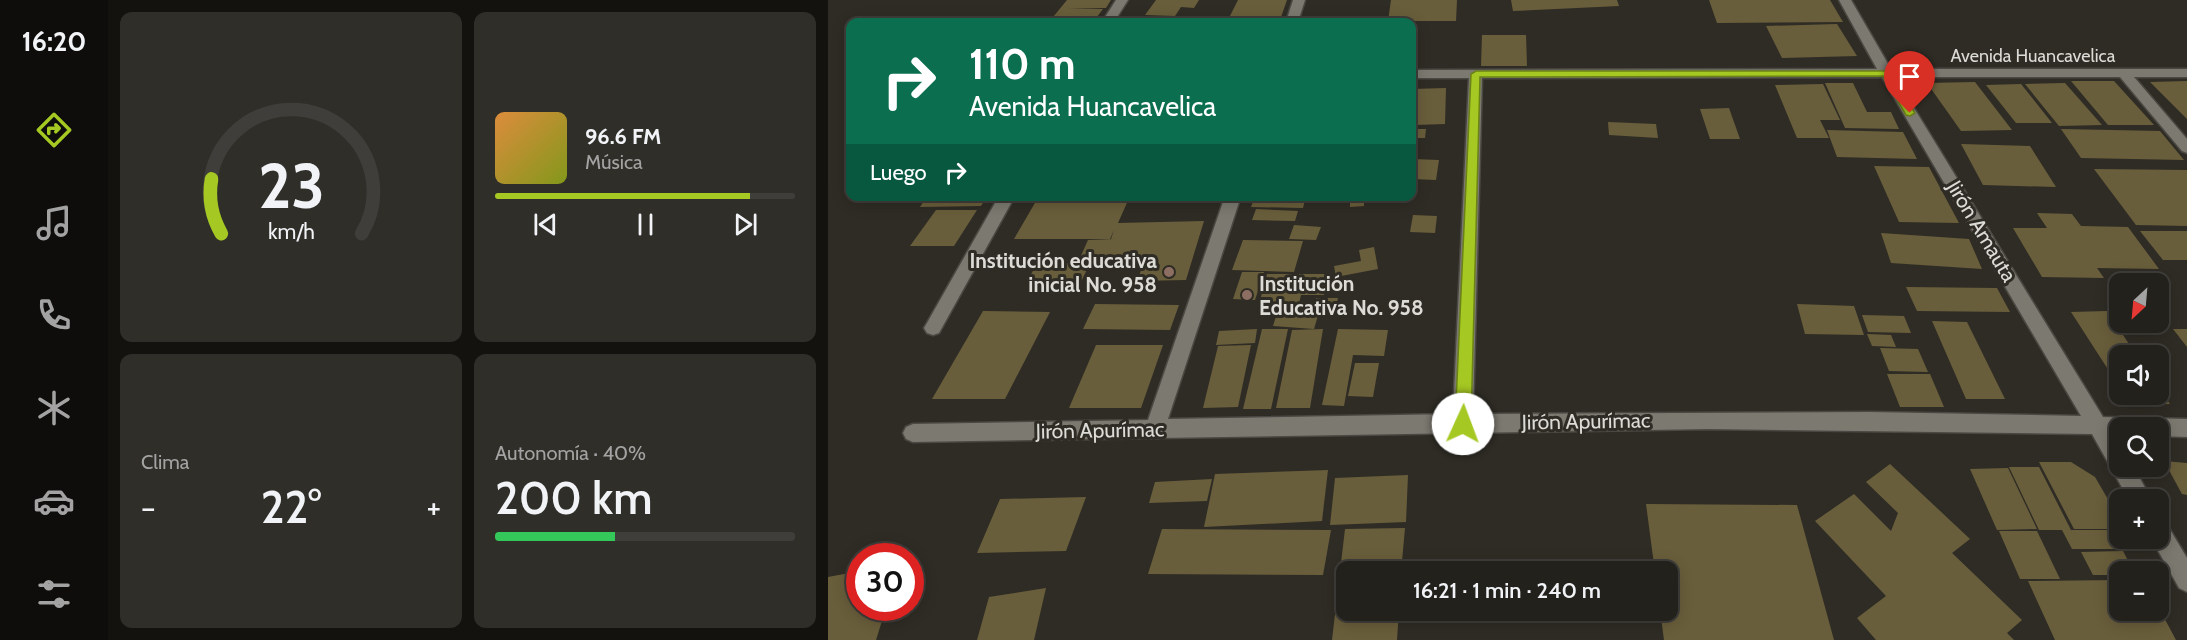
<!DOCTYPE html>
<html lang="es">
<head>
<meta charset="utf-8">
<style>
	body { margin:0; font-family:Cabin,sans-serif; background:#2f2e29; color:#f1f3f6; height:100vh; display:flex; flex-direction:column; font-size:22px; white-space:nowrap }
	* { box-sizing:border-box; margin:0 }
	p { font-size:20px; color:#a3a3a3 }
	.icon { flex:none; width:33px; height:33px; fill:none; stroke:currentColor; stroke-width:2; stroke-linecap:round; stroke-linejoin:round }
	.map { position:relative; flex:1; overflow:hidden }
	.panel { display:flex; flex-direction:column; gap:12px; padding:12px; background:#13120f; width:720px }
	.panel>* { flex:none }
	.hud { position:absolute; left:18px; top:18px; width:570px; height:183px; border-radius:12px; box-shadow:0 3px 15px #0003,0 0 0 2px #403e3b; background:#0b6e4f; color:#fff; overflow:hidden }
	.needle { width:39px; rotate:206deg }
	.controls { position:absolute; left:1281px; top:273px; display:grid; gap:12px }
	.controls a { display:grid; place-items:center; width:60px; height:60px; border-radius:12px; background:#23211c; box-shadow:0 3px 15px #0003,0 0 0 2px #403e3b; font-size:30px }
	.speed { position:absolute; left:18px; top:543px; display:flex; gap:12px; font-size:30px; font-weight:700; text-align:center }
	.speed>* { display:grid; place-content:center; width:78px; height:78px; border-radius:50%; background:#23211c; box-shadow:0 3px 15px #0003,0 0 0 2px #403e3b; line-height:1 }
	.speed .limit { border:9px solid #d22; background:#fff; color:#111 }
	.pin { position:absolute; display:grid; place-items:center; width:51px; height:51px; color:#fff; margin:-62px -26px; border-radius:50% 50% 50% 0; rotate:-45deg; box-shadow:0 0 6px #0007 }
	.pin .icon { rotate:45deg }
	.me { position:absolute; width:66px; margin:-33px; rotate:2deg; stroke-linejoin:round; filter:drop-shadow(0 0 4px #0008) }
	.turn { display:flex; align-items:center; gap:21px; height:126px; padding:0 24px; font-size:27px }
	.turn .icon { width:78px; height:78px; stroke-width:2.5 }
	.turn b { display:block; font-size:42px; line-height:51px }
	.then { display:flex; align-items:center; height:57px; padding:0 24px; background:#0003; gap:12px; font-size:22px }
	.big { font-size:45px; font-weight:600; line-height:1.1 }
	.panel .tile { flex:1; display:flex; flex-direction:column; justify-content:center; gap:9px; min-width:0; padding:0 21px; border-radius:12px; background:#2f2e29 }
	.panel .dial { align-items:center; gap:0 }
	.dial svg { height:156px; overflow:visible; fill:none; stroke:#403e3b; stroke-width:7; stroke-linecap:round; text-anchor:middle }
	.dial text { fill:#f1f3f6; stroke:none }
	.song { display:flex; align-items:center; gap:18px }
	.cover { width:72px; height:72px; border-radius:9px; background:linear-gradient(135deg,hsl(30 70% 55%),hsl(70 70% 35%)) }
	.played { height:6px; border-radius:3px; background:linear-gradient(90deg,#a5c822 85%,#403e3b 85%) }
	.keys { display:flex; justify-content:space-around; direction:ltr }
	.heat { display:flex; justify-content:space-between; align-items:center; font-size:33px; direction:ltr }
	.charge { height:9px; border-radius:4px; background:linear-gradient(90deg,#34c759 40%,#403e3b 0) }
	.panel .tiles { flex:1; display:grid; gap:12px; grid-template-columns:repeat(2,1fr) }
	.trip { position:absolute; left:508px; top:561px; width:342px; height:60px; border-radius:12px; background:#23211c; box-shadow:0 3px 15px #0003,0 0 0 2px #403e3b; font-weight:600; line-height:60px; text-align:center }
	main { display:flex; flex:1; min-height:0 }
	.dock { display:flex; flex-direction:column; width:108px; justify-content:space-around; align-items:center; background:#0e0d0b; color:#a3a3a3 }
	.dock .icon { width:42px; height:42px }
	.dock .active { color:#a5c822 }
	.dock b { font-size:27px; color:#f1f3f6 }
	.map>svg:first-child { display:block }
	.building { fill:#695e3b }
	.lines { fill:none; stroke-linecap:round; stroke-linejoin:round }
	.minor-casing { stroke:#4a4842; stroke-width:3 }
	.minor { fill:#7c7970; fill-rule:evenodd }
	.route { fill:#a5c822; stroke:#6b8216; stroke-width:1.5 }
	.education-dot { fill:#8d6e63; stroke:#2f2c25; stroke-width:2 }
	.labels { text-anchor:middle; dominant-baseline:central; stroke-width:6; stroke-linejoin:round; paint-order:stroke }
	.far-street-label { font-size:18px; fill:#dcdbd6; stroke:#2f2c25 }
	.street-label { font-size:21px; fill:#dcdbd6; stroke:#2f2c25 }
	.poi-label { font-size:21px; font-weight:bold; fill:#dcdbd6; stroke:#2f2c25; text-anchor:end }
</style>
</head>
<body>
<main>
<nav class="dock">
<b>16:20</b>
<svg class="icon active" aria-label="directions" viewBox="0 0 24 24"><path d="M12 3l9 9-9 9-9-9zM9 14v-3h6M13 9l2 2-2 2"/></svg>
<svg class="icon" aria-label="music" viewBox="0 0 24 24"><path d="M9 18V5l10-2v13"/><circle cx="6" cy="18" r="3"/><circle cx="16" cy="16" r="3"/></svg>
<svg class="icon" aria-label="phone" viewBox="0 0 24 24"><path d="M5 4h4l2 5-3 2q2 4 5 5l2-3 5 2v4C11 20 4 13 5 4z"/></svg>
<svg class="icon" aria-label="climate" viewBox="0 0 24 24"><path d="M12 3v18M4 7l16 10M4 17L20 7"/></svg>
<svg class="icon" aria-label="car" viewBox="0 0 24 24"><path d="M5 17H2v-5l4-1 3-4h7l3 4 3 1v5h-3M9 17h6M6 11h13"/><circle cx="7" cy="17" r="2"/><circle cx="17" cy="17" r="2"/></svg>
<svg class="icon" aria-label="filters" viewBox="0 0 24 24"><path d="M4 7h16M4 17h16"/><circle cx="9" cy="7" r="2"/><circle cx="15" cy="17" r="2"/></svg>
</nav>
<section class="panel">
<div class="tiles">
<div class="tile dial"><svg viewBox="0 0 100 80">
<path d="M14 69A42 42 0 1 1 86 69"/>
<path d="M14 69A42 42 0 0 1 9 41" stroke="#a5c822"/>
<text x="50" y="56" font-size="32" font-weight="700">23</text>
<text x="50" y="72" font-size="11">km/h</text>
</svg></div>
<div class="tile">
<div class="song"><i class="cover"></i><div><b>96.6 FM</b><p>Música</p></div></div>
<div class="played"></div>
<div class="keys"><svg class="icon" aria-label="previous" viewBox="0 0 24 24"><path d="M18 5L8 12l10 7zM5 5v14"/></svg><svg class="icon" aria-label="pause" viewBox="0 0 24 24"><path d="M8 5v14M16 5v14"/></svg><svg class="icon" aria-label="next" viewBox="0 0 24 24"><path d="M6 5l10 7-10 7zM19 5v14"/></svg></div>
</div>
<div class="tile"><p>Clima</p>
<div class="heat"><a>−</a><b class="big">22°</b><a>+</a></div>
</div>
<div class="tile"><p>Autonomía · 40%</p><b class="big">200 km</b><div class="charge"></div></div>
</div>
</section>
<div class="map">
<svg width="1359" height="640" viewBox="0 0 1359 640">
	<rect width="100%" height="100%" fill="#2f2c25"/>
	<g class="building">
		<path d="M239 0H283L278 8H240L275 9 265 22H221Z"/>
		<path d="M328 0H371L366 8 353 7 347 16 317 15Z"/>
		<path d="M410 0H459L453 17 402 16Z"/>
		<path d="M563 0H629L628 21H560Z"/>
		<path d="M683 0H789L791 6 685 11Z"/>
		<path d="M881 0H1002L1015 22 889 23Z"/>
		<path d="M487 18H550L549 22H486Z"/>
		<path d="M1009 24 1029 56 954 58 938 26Z"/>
		<path d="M654 35H698L699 66H653Z"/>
		<path d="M1243 81H1286L1326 125H1280Z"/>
		<path d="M1359 81V119L1322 82Z"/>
		<path d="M1147 82 1184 130 1133 131 1099 83Z"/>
		<path d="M997 83H1025L1039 112H1063L1071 129 1017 128Z"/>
		<path d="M1237 83 1274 125 1231 126 1197 84Z"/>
		<path d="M995 84 1012 120H992L1001 138H969L947 85Z"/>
		<path d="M1193 84 1224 123H1188L1158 85Z"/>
		<path d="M618 88 617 124 586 125 587 114H584V89Z"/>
		<path d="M901 108 912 139H882L872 109Z"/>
		<path d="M780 122 828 124 830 138 781 135Z"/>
		<path d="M584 129H598L597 138H584Z"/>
		<path d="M1233 129 1332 131 1356 160 1253 158Z"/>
		<path d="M999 130 1075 132 1089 159 1009 157Z"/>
		<path d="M1133 144 1202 146 1228 187 1155 185Z"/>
		<path d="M584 159 611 160 608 180 584 179Z"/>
		<path d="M1046 166 1101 167 1131 223 1071 222Z"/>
		<path d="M1266 169 1359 170V226L1308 225Z"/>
		<path d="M99 196H159L153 206 92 207Z"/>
		<path d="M211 196H302L290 223 376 221 358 280 309 281 318 257 252 258 260 240 286 239H283L286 230 282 239H186Z"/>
		<path d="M427 196H478L475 208 423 207Z"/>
		<path d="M522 196H536V206L522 207Z"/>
		<path d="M428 209 470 211 467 221 424 220Z"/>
		<path d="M108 210H149L126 246H82Z"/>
		<path d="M1209 213 1244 214 1253 226 1300 227 1331 269 1269 268 1276 278 1214 277 1185 228H1219Z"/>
		<path d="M585 215 609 216 607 233 582 232Z"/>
		<path d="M466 225 493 227 488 240 461 239Z"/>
		<path d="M1312 231H1359V260H1335Z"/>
		<path d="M1053 233 1141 239 1154 269 1063 263Z"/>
		<path d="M415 240 475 241 466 272 404 270Z"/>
		<path d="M546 247 550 269 508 277 506 266 533 261 531 250Z"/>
		<path d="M209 263H262L253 282H199Z"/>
		<path d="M414 272H436L427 300 405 299Z"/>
		<path d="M439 274H500L496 295H473L470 308H430Z"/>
		<path d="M1078 287 1169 288 1182 312 1089 311Z"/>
		<path d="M488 298H510L507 310H485Z"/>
		<path d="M267 304 351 305 342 330 255 329Z"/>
		<path d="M969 304 1026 306 1036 335 977 334Z"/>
		<path d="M450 310 491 312 486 329 445 326Z"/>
		<path d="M155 311 222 312 177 399H104Z"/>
		<path d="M1279 311 1309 356H1292V388L1243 312Z"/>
		<path d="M1034 315 1076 316 1083 333 1040 332Z"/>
		<path d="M1104 321 1139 322 1177 399H1138Z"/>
		<path d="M429 329 427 343 388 345 391 331Z"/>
		<path d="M434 329H460L443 409H415Z"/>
		<path d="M495 329 482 408H448L464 330Z"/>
		<path d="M510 329 560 330 556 356 525 355 516 406 494 405Z"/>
		<path d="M1345 329H1359V347Z"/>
		<path d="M1039 334 1063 335 1068 347 1044 346Z"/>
		<path d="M268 345H335L313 408H241Z"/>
		<path d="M423 345 410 407 375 408 390 346Z"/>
		<path d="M1052 348 1090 349 1100 372 1061 371Z"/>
		<path d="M527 363H551L545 397 520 396Z"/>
		<path d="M1059 374H1102L1116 407H1072Z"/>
		<path d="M1330 387 1342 404 1302 405 1296 394H1330Z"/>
		<path d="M1336 461 1359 463V495L1354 494Z"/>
		<path d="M1211 462H1243L1267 477 1292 520V529H1246Z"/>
		<path d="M1062 464 1142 539 1124 553 1194 620 1179 633 1186 640H1048L1029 618 1058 596 987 521 1026 494 1063 531 1070 513 1038 482Z"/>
		<path d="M1181 467H1211L1243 530H1284L1295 549H1244L1234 530H1211Z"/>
		<path d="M1180 468 1209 529 1169 530 1142 469Z"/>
		<path d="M500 470 494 521 376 527 387 474Z"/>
		<path d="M580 475 578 522 502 525 507 478Z"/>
		<path d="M384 479 379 501 321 503 327 482Z"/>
		<path d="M258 497 238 551 149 553 172 499Z"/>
		<path d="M818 504 969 505 1006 640H836L832 610H840V572H827Z"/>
		<path d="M577 528 573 572H519V610H571L569 640H504L517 529Z"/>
		<path d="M334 529 503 530 495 575 320 574Z"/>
		<path d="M1171 531H1209L1232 579H1192Z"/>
		<path d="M1295 551 1306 572H1292V575H1265L1253 552Z"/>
		<path d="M32 571V608H58L48 640H0V577Z"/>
		<path d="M1292 580V610H1332L1348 640H1227L1200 581Z"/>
		<path d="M218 588 206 640H149L161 597Z"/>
	</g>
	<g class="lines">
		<defs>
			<g id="minor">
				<path d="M288 0H300L286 22H274Z"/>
				<path d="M465 0H477L470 22H458Z"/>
				<path d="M1011 0H1023L1063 69H1359V77H1306L1359 139V153L1354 151 1292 77H1067L1275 417 1359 419V437L1330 436V428H1292V435L1286 434 1292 444V466H1305L1324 500H1301L1264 434 881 429 85 442 78 439 75 433 78 427 85 424 320 420 397 196H413L340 419 625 414 641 78H584V70L1049 69ZM1054 77 1253 416 1041 412 645 414 654 78Z"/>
				<path d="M171 196H187L111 333 105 335 99 333 96 328 99 323Z"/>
				<path d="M1330 520 1338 523 1359 558V592L1351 588 1323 538H1330Z"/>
			</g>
		</defs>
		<use href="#minor" class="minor-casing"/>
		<use href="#minor" class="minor"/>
	</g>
	<path class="route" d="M648 71H1061L1087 113 1082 116 1078 115 1055 76 652 77 643 424 640 428 635 430 630 428 627 424 643 74Z"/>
	<g class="education-dot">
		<circle cx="341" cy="272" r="6"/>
		<circle cx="419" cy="295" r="6"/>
	</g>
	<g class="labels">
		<g class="far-street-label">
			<text x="1205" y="56">Avenida Huancavelica</text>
		</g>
		<g class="street-label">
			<text transform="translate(1154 231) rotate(59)">Jirón Amauta</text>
			<text transform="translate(758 421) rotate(-1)">Jirón Apurímac</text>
			<text transform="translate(272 430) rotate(-1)">Jirón Apurímac</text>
		</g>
		<g class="poi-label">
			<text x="329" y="260">Institución educativa<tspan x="329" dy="24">inicial No. 958</tspan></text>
			<text x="431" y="283" text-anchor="start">Institución<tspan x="431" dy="24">Educativa No. 958</tspan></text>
		</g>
	</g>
</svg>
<div class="controls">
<a><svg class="needle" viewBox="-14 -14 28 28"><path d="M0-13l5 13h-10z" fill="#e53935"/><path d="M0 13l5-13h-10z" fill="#a3a3a3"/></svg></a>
<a><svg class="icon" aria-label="sound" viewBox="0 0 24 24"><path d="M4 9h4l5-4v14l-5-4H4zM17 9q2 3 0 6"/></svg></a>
<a><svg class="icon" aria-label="search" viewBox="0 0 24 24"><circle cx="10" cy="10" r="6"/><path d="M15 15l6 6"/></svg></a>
<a>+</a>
<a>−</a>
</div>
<div class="speed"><div class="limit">30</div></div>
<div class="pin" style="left:1082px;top:113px;background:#d93025"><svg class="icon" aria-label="arrive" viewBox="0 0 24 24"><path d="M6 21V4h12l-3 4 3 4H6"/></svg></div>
<svg class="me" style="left:635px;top:424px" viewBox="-20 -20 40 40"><circle r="19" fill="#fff"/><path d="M0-13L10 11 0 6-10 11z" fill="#a5c822"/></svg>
<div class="trip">16:21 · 1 min · 240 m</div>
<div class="hud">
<div class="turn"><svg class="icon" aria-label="right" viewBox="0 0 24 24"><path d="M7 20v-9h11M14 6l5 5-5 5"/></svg><div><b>110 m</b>Avenida Huancavelica</div></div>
<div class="then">Luego<svg class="icon" aria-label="right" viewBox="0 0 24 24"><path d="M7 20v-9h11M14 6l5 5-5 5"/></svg></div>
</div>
</div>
</main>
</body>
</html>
